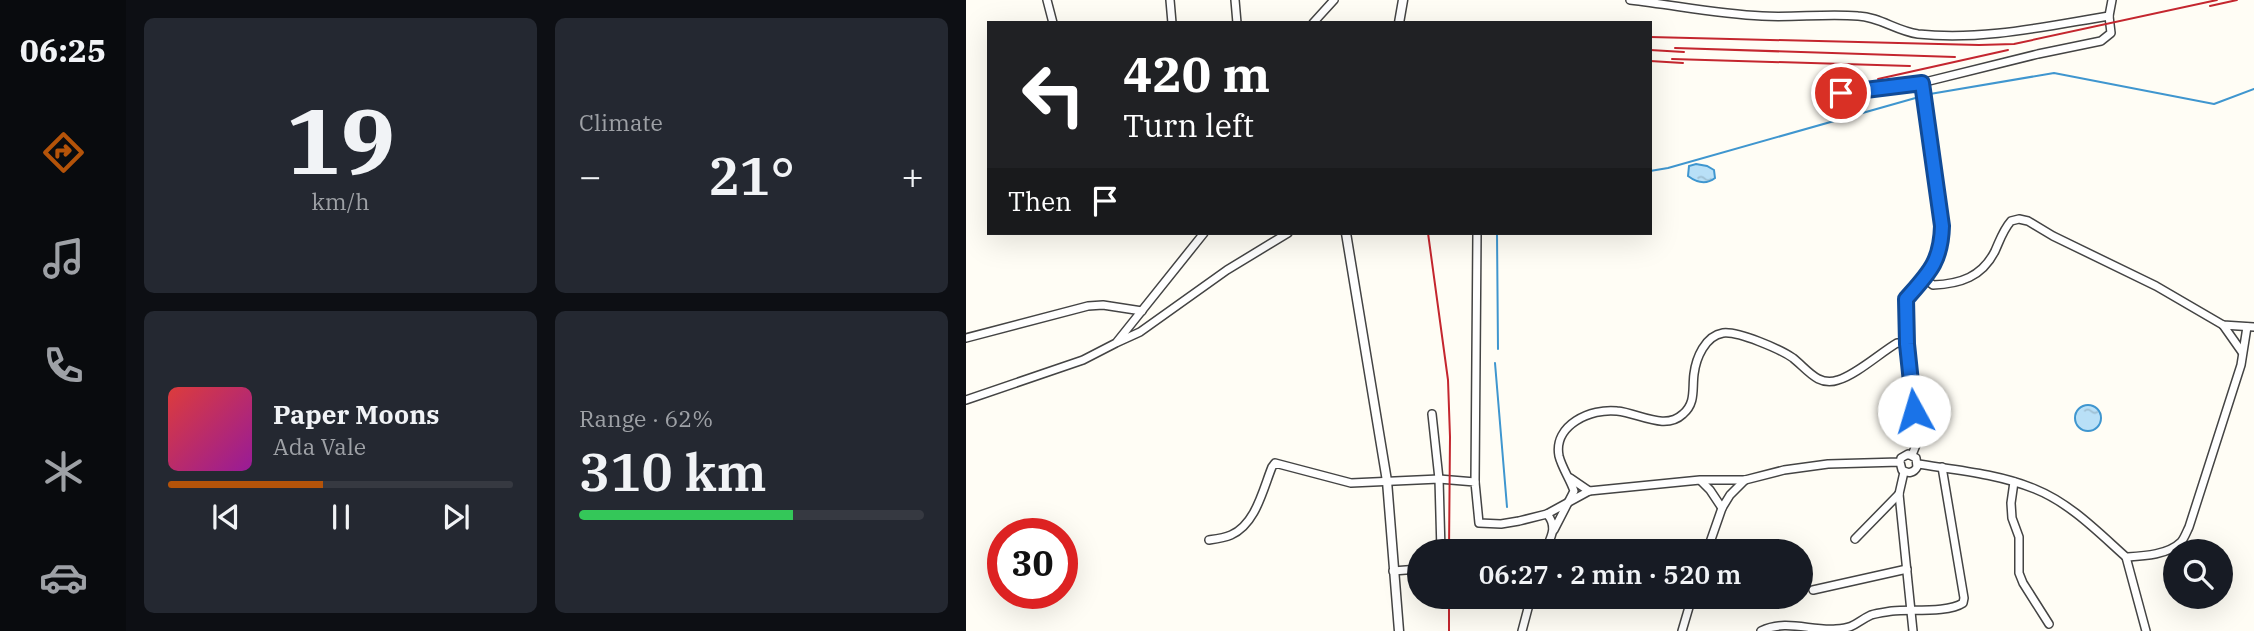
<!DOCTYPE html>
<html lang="en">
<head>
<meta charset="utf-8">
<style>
	body { margin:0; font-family:"IBM Plex Serif",serif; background:#242831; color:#f1f3f6; height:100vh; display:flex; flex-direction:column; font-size:26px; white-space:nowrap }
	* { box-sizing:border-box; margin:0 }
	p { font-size:23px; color:#9ea1a6 }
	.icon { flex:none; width:38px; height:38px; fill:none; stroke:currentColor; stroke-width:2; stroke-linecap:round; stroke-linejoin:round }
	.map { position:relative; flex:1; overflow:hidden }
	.details { display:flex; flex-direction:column; gap:18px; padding:18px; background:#0d0f14; width:840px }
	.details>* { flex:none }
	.top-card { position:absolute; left:21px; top:21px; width:665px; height:214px; border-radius:0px; box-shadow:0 7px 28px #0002; background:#202124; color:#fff; overflow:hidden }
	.tools { position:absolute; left:1197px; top:539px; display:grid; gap:14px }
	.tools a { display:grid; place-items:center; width:70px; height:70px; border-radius:50%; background:#171b24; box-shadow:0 7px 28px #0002; font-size:35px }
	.speed { position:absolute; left:21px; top:518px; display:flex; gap:14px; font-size:35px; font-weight:700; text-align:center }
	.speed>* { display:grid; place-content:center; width:91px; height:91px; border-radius:50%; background:#171b24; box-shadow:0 7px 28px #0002; line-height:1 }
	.speed .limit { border:10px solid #d22; background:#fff; color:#111 }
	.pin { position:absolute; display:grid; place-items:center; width:60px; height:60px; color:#fff; margin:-30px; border:4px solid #fff; border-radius:50%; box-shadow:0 2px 7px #0007 }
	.me { position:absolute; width:77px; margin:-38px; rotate:354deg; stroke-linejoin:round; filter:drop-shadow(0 0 5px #0008) }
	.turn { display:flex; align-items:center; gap:24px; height:147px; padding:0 21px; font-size:32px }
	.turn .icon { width:91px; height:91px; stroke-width:2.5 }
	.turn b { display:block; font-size:49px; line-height:60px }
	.then { display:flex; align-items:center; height:66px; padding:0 21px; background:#0003; gap:14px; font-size:26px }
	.big { font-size:52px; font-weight:600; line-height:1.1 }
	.details .card { flex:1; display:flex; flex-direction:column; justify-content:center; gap:10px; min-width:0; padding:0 24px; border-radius:10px; background:#242831 }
	.details .dial { align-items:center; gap:0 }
	.dial b { font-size:91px; line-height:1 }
	.song { display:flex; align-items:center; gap:21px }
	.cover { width:84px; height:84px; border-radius:10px; background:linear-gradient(135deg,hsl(0 70% 55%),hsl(300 70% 35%)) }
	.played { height:7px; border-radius:4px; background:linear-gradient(90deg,#b45309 45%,#363941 45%) }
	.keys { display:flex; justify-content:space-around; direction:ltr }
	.heat { display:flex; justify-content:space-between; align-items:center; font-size:38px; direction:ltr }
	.charge { height:10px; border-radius:5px; background:linear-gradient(90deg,#34c759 62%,#363941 0) }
	.details .tiles { flex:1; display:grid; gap:18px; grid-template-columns:repeat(2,1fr) }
	.trip { position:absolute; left:441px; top:539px; width:406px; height:70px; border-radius:35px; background:#171b24; box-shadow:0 7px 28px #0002; font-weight:600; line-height:70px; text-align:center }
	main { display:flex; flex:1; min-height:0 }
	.menu { display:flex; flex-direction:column; width:126px; justify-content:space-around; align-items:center; background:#090b0e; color:#9ea1a6 }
	.menu .icon { width:49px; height:49px }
	.menu .selected { color:#b45309 }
	.menu b { font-size:32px; color:#f1f3f6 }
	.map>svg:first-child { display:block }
	.water { fill:url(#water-ripples); stroke:#3f96cf; stroke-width:2 }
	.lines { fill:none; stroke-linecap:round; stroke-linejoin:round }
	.stream { stroke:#3f96cf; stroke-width:2 }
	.minor-casing { stroke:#444; stroke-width:10 }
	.tertiary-casing { stroke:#444; stroke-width:11 }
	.minor { stroke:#fff; stroke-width:7 }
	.tertiary { stroke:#fff; stroke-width:8 }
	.rail { stroke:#c4262e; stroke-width:2 }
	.route-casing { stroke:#114b97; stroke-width:18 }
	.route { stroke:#1a73e8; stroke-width:12 }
</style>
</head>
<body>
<main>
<nav class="menu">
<b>06:25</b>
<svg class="icon selected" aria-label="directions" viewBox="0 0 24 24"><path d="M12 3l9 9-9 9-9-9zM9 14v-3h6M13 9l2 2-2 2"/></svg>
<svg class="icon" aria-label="music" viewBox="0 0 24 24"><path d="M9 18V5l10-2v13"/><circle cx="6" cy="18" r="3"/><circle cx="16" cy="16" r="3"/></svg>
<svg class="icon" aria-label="phone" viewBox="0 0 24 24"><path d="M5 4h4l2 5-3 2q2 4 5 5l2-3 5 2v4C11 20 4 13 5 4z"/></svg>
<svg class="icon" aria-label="climate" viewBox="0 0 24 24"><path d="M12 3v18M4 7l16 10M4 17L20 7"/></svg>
<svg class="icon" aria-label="car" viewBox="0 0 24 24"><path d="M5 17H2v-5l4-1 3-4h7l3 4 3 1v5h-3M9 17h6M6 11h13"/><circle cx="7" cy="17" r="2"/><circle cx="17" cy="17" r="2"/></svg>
</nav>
<section class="details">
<div class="tiles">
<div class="card dial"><b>19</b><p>km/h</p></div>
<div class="card"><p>Climate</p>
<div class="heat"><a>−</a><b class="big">21°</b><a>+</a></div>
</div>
<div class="card">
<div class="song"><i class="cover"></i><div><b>Paper Moons</b><p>Ada Vale</p></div></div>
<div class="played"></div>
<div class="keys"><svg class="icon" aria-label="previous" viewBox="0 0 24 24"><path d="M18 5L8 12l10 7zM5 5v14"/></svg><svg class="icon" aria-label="pause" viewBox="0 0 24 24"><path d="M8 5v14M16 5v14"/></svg><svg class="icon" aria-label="next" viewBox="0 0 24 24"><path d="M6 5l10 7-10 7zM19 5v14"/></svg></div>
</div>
<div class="card"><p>Range · 62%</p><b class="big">310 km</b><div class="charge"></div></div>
</div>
</section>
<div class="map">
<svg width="1288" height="631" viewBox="0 0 1288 631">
	<defs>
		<pattern id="water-ripples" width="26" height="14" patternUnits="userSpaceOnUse" patternTransform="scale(1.75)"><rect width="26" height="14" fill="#b9e0f7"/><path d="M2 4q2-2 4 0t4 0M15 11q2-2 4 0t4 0" fill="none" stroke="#9ebfd3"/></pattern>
	</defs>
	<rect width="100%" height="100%" fill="#fffdf5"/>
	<g class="water">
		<path d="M730 164 741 166 748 170 749 178C740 185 730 182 722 176L723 166Z"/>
		<circle cx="1122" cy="418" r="13"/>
	</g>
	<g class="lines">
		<g class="stream">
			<path d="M958 95 1088 73 1248 104 1288 89"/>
			<path d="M684 171 702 168 953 97"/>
			<path d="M531 233 532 349"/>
			<path d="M529 363 541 507"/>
		</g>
		<defs>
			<g id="minor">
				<path d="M81 0 87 23"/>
				<path d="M204 0 206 23"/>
				<path d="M269 0 271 23"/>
				<path d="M664 0C708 5 752 14 796 16 828 18 860 13 892 16 914 17 930 31 952 34 1016 41 1081 26 1143 16"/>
				<path d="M347 23 368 0"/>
				<path d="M865 102 875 93 955 83 1072 54 1135 41 1145 33 1143 16 1146 0"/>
				<path d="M958 278 967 285C994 284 1016 277 1029 251 1034 240 1037 230 1045 221L1053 219 1062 221 1087 236 1190 286 1257 325 1288 327"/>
				<path d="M1257 325 1276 352"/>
				<path d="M0 338 122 306 137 305 176 311"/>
				<path d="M152 342 174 332 261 270 322 233"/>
				<path d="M0 400 117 360 150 343 238 233"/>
				<path d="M466 414 473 479 475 551"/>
				<path d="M946 455 950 445V433L941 344 940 299C963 273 975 263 976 226L955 83"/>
				<path d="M952 464C990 470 1033 474 1069 489 1104 503 1132 532 1160 557 1177 556 1202 555 1215 542 1218 539 1221 531 1223 527L1275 365 1281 327"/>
				<path d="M938 472 933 494 947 631"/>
				<path d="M604 478 623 491"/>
				<path d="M735 481 744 490 756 508"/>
				<path d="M509 482 511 233"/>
				<path d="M1048 482 1045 503 1046 518 1053 537V573L1057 583 1083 624"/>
				<path d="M588 530 608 491C604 479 596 468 593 456 587 425 625 408 651 411 673 413 699 431 717 414 730 403 726 389 728 374 730 358 739 336 757 333 772 331 814 349 827 358 841 369 852 387 872 380 890 375 914 353 931 343L941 344"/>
				<path d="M889 539 933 494"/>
				<path d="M243 540C250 539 258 538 265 535 290 524 297 489 306 467L309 463 385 483 473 479 509 482 513 523 535 524 553 521 581 514 623 491 734 480H779L818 470 862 464 934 462 935 458 942 454 950 458 951 467C948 473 942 474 936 470L934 462"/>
				<path d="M579 551C585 537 592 527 581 514"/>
				<path d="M741 551 756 508 764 495 779 480"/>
				<path d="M1160 557 1180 631"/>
				<path d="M427 571 453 569"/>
				<path d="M847 590 941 569"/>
				<path d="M556 631 565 597"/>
				<path d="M716 631 726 597"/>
				<path d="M795 631C820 619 844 631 870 629 890 628 890 622 905 615 911 613 920 612 926 611 945 609 982 613 997 603L998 598 976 467"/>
			</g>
			<g id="tertiary">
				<path d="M433 23 437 0"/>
				<path d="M380 233 421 481 433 631"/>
			</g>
		</defs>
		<use href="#minor" class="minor-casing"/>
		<use href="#tertiary" class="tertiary-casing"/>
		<use href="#minor" class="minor"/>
		<use href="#tertiary" class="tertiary"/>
		<g class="rail">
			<path d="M1244 6 1271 0"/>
			<path d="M684 37 1013 45 1048 44 1251 0"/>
			<path d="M709 48 989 57"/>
			<path d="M684 50 718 52"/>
			<path d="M706 59 944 66"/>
			<path d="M684 61 717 63"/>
			<path d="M912 79 1042 50"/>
			<path d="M462 233 482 380 484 437 483 551"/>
			<path d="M483 631V597"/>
		</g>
	</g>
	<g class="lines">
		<defs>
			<path id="route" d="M875 93 956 83 976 226C975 262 963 273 940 299L941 344 948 411"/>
		</defs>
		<use href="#route" class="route-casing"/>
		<use href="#route" class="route"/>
	</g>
</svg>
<div class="tools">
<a><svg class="icon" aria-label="search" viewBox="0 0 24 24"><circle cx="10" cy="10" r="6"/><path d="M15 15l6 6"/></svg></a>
</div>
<div class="speed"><div class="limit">30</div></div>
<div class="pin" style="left:875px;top:93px;background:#d93025"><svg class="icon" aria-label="arrive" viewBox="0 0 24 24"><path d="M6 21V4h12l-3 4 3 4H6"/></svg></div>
<svg class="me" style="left:948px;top:411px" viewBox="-20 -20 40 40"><circle r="19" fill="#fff"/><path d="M0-13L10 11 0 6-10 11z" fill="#1a73e8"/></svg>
<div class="trip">06:27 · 2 min · 520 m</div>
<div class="top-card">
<div class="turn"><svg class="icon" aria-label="left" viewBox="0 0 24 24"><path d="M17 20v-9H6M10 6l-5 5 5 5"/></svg><div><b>420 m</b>Turn left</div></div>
<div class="then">Then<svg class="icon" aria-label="arrive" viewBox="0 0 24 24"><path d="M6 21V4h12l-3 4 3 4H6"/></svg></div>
</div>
</div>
</main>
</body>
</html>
